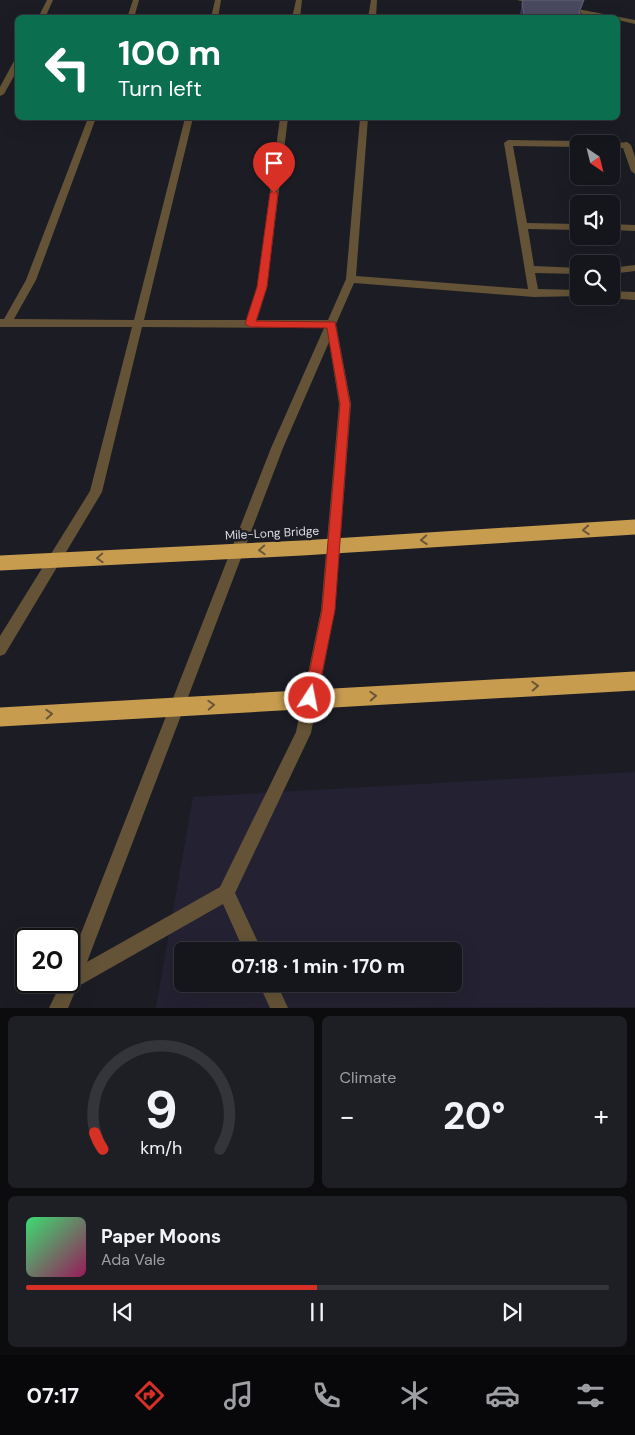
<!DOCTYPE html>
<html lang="en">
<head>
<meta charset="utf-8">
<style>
	body { margin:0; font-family:"DM Sans",sans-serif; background:#1e1e25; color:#f1f3f6; height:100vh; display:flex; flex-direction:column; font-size:19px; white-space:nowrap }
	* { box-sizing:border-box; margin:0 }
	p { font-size:16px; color:#9d9fa3 }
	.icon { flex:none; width:28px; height:28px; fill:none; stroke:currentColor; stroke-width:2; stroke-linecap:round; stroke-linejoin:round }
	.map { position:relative; height:1008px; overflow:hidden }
	.panel { display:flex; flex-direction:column; gap:8px; padding:8px; background:#0c0c0f; flex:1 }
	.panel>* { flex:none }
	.top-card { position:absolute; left:15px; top:15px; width:605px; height:105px; border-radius:8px; box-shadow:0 5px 20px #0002,0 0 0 1px #34343b; background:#0b6e4f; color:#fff; overflow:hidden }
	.needle { width:32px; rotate:145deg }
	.fabs { position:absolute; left:570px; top:135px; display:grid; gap:10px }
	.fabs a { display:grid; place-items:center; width:50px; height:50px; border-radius:8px; background:#15151c; box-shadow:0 5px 20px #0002,0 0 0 1px #34343b; font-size:25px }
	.speed { position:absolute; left:15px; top:928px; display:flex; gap:10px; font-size:25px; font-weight:700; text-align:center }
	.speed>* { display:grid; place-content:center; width:65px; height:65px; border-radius:50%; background:#15151c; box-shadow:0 5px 20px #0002,0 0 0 1px #34343b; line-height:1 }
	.speed .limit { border:2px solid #111; border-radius:8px; background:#fff; color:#111 }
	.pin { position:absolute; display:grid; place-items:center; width:42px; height:42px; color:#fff; margin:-51px -21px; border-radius:50% 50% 50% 0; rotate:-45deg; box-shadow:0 0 5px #0007 }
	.pin .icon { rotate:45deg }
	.me { position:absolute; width:55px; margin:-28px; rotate:11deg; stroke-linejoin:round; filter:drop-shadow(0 0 4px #0008) }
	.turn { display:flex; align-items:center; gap:18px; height:105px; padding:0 20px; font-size:22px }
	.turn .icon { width:65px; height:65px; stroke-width:2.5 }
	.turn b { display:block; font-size:35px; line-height:42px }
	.big { font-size:38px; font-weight:700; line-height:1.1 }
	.panel .card { flex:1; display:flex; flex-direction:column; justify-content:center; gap:8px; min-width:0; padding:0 18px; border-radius:8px; background:#1e1e25 }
	.panel .dial { align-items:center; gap:0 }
	.dial svg { height:130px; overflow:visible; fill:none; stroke:#34343b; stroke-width:7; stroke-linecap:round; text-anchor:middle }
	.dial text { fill:#f1f3f6; stroke:none }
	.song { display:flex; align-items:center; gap:15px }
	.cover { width:60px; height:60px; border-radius:8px; background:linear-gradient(135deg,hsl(140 70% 55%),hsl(330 70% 35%)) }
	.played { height:5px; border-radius:2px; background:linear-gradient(90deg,#d93025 50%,#34343b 50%) }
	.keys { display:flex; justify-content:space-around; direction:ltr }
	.heat { display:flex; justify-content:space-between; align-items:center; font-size:28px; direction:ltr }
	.panel .tiles { flex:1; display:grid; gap:8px; grid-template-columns:1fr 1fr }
	.card:last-child { grid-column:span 2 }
	.trip { position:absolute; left:174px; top:942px; width:288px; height:50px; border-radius:8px; background:#15151c; box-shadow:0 5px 20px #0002,0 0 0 1px #34343b; font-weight:700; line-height:50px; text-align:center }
	.tab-bar { display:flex; height:80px; justify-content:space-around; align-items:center; background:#08080b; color:#9d9fa3 }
	.tab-bar .icon { width:35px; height:35px }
	.tab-bar .on { color:#d93025 }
	.tab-bar b { font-size:22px; color:#f1f3f6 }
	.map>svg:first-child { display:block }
	.industrial { fill:#242232; fill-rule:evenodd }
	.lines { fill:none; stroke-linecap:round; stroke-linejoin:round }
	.service { fill:#645336; fill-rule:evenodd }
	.motorway-bridge-far1 { stroke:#c79c4f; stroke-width:15 }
	.motorway-bridge { stroke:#c79c4f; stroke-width:19 }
	.wall { fill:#373751 }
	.building { fill:#494961; stroke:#606075 }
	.oneway { stroke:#695638 }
	.route { fill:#d93025; stroke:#8d1f18 }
	.labels { text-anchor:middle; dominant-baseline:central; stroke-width:5; stroke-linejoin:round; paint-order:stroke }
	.street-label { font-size:12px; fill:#dcdce2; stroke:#1c1c25 }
</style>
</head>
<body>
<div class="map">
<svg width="635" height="1008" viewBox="0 0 635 1008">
	<rect width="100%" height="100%" fill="#1c1c25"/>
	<path class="industrial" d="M635 772V1007L156 1008 193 797ZM182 951H452V984H182Z"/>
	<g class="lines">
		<g class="service">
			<path d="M47 0H53L45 18H38Z"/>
			<path d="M133 0H139L134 18H127Z"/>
			<path d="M215 0H221L218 18H211Z"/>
			<path d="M296 0H302L300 18H292Z"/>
			<path d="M371 0H377L376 18H368Z"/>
			<path d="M517 0H531L544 4 540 6Z"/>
			<path d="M562 6 635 20V24L618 20V18H601L565 10H562Z"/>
			<path d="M18 59V69L4 94 0 96V87L14 61Z"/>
			<path d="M88 118H96L36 280 14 319 134 320 185 118H193L144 320H246L257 287 280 118H288L267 287 257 320H328L346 279 360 118H368L356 276 528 289 504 143 508 140 579 141 583 144H579V147L513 146 527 223 579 224V230L528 229 534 266 579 268V274L535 273 538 289 579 290V296H583L534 297 354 283 336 324 351 404 335 610 311 733 235 893 262 951H244L223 904 77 987 68 1008H49L62 981H69V964L271 448 324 328 142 327 102 492 5 654 0 656V636L90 491 132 327H0V319H4L26 280ZM329 342 339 404 321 610 296 732 220 887 87 962 283 448Z"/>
			<path d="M627 142 631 145 635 157V174L631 171 623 148H611V144H608Z"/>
			<path d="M611 224 635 225V231L611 230Z"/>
			<path d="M635 265V271L611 274V268Z"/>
			<path d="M611 291 635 292V300L607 298V296H611Z"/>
			<path d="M259 984H277L288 1008H270Z"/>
		</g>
		<path class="motorway-bridge-far1" d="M0 563 302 548 635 527"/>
		<path class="motorway-bridge" d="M0 717 635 681"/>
	</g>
	<path class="wall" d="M523 0H584L580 13 581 18H519L522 4Z"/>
	<path class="building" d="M523 0H584L579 12 581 18H525L522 4Z"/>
	<defs><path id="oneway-chevron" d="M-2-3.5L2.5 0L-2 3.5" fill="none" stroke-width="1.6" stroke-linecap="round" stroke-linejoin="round" transform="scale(1.25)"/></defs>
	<g class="oneway">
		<use href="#oneway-chevron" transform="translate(586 530) rotate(176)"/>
		<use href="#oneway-chevron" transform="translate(424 540) rotate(176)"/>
		<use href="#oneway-chevron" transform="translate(262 550) rotate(177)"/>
		<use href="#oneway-chevron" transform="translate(100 558) rotate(177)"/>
		<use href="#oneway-chevron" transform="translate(535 686) rotate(-3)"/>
		<use href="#oneway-chevron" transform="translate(373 696) rotate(-3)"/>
		<use href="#oneway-chevron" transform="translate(211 705) rotate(-3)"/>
		<use href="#oneway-chevron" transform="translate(49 714) rotate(-3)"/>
	</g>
	<path class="route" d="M274 190 278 193 267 287 256 321 335 322 350 404 335 610 317 698 315 702 310 704 306 702 304 698 322 610 340 404 327 328 250 327 245 324 257 287 270 193Z"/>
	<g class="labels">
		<g class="street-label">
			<text transform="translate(272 533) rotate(-3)">Mile-Long Bridge</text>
		</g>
	</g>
</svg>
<div class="fabs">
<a><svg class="needle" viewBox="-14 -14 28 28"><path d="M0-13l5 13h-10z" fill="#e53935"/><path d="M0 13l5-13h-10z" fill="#9d9fa3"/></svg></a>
<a><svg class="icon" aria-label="sound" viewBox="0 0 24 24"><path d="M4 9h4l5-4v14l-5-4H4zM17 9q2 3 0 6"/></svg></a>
<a><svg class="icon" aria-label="search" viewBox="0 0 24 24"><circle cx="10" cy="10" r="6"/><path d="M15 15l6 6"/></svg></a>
</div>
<div class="speed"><div class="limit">20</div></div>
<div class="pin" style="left:274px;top:193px;background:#d93025"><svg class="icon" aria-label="arrive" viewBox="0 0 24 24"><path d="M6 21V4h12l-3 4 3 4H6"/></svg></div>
<svg class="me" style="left:310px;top:698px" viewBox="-20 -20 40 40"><circle r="17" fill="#d93025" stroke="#fff" stroke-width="3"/><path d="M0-11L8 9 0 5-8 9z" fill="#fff"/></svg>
<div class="trip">07:18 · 1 min · 170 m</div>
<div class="top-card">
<div class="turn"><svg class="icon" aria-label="left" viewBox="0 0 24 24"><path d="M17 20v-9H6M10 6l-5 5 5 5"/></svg><div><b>100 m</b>Turn left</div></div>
</div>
</div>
<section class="panel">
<div class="tiles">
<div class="card dial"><svg viewBox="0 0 100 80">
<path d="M14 69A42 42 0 1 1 86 69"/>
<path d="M14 69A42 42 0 0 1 9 59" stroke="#d93025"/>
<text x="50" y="56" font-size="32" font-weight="700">9</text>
<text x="50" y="72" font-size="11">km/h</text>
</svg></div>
<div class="card"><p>Climate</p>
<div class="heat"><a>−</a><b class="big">20°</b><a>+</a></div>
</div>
<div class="card">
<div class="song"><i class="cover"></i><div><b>Paper Moons</b><p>Ada Vale</p></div></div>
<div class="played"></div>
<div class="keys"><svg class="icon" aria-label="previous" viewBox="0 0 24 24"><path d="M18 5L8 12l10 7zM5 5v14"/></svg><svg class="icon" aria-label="pause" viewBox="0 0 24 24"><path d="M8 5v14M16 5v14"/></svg><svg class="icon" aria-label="next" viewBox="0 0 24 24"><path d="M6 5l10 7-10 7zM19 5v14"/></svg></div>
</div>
</div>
</section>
<nav class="tab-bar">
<b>07:17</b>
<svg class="icon on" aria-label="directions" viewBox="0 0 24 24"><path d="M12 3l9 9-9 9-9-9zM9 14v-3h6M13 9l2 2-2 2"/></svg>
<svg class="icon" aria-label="music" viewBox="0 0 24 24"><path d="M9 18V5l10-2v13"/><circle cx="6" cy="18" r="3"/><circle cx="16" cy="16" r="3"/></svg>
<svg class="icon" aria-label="phone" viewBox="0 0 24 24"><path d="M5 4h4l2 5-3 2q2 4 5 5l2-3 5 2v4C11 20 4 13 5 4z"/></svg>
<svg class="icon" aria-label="climate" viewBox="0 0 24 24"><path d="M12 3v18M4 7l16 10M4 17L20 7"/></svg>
<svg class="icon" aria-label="car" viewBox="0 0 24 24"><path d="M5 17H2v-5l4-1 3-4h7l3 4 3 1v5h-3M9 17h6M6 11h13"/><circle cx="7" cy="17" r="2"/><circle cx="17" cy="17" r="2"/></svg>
<svg class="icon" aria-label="filters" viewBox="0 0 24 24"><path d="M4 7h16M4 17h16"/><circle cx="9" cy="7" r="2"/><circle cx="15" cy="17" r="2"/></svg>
</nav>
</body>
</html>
